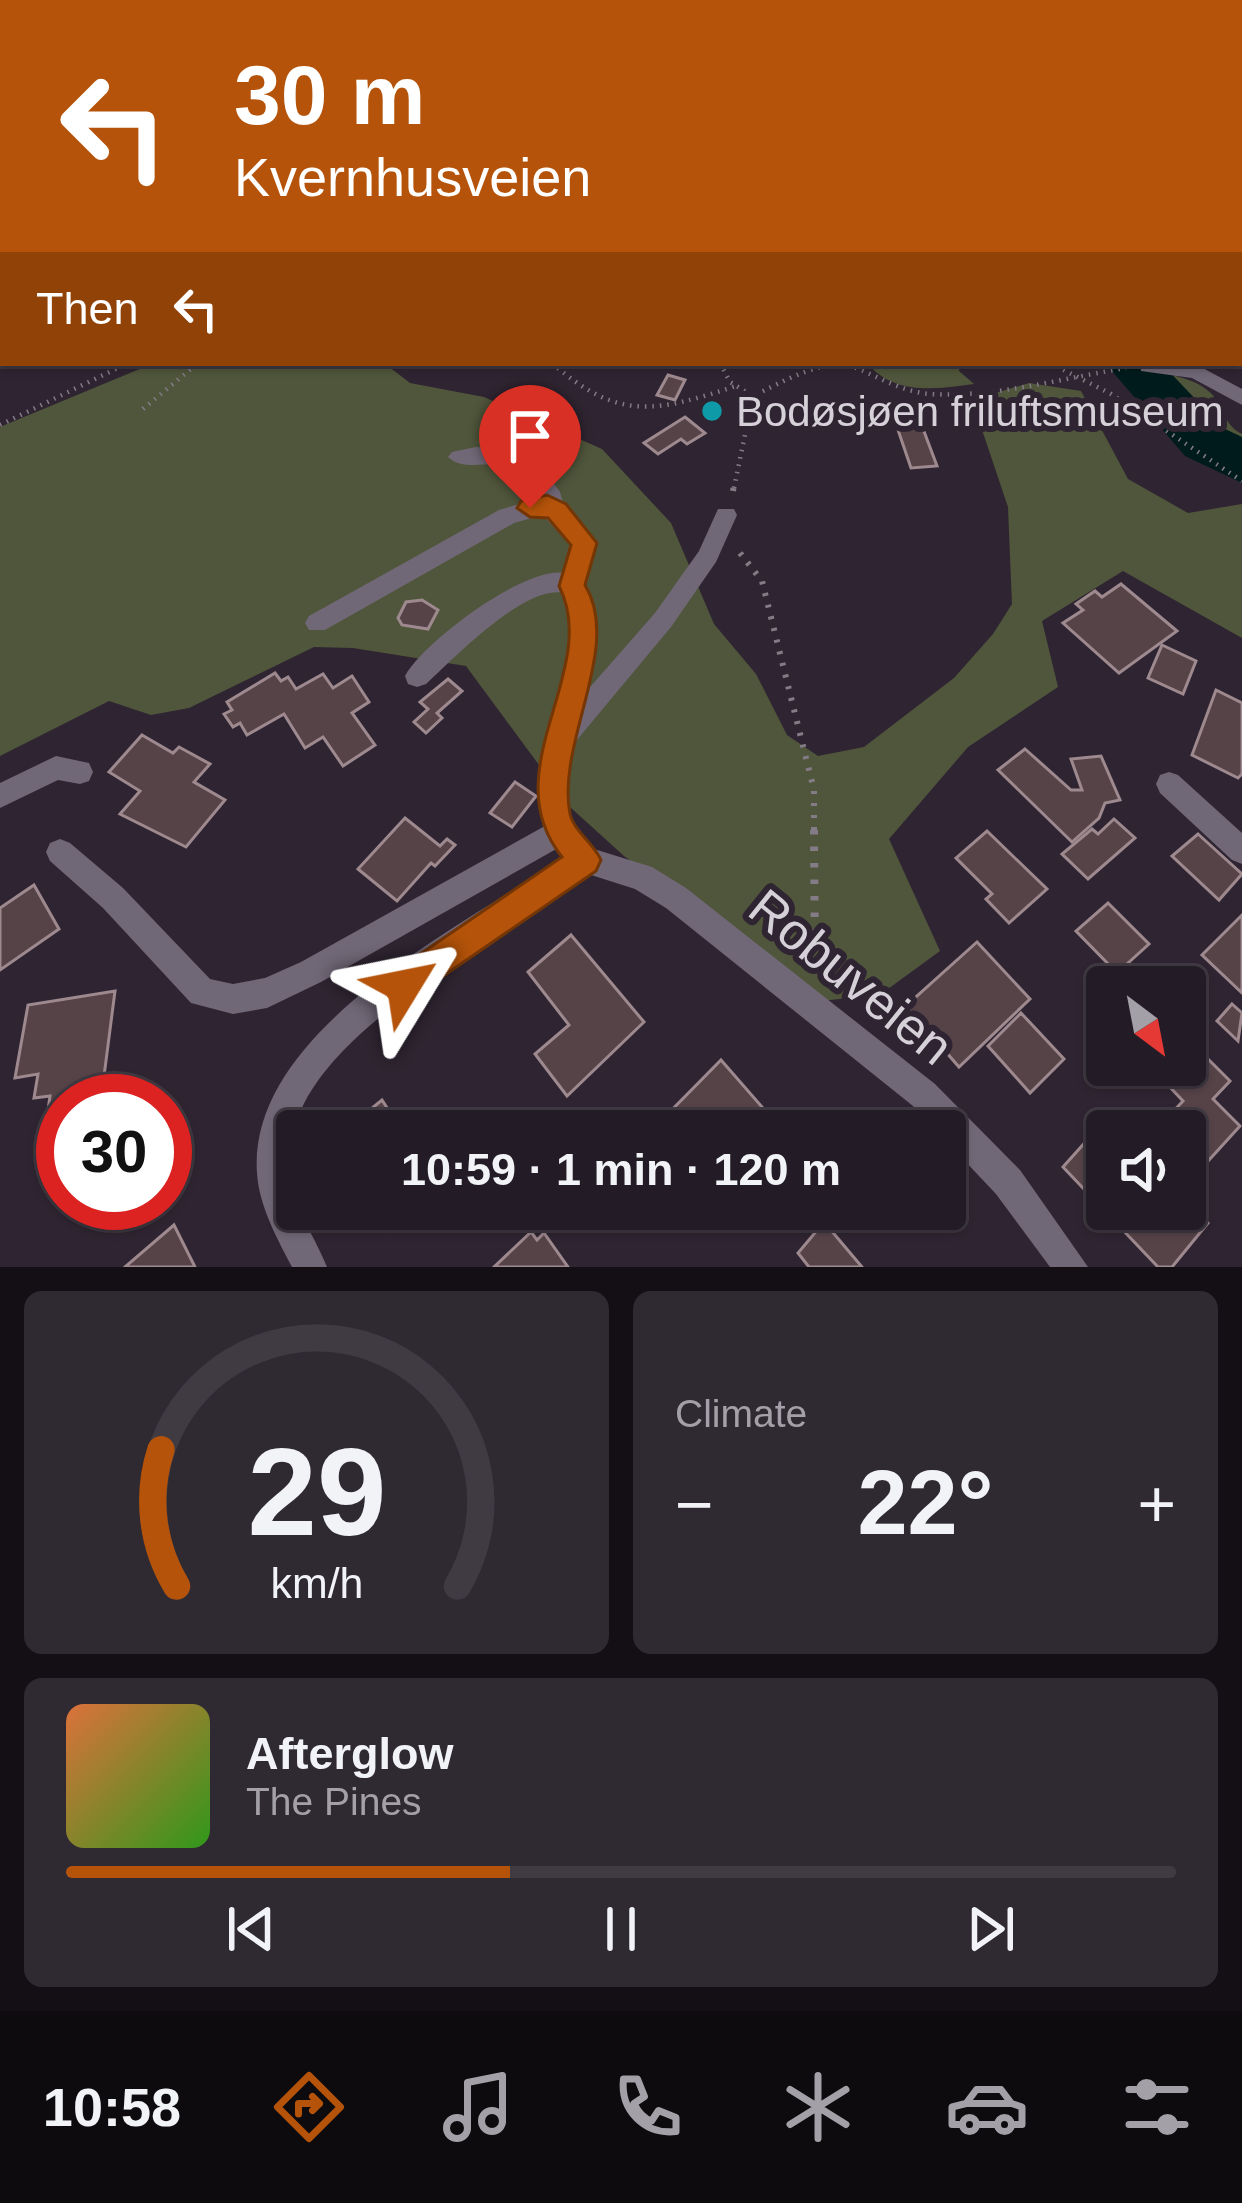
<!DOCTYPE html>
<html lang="en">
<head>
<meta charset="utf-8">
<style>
	body { margin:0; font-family:Arial,sans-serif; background:#2f2932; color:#f1f3f6; height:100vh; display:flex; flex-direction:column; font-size:45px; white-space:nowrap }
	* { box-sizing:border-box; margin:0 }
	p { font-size:39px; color:#a3a1a7 }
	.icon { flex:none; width:66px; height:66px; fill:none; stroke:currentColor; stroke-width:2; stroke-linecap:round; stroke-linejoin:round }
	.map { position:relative; height:1267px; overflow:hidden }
	.drawer { display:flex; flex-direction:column; gap:24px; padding:24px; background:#130f15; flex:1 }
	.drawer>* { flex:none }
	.banner { position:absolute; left:0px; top:0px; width:1242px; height:366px; box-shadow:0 3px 9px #0004,0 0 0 3px #403a43; background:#b45309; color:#fff; overflow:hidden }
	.needle { width:78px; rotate:148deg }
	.controls { position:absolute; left:1086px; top:966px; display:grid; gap:24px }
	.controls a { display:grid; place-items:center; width:120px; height:120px; border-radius:12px; background:#231c26; box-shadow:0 3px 9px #0004,0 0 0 3px #403a43; font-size:60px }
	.speed { position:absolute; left:36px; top:1074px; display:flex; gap:24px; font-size:60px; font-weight:700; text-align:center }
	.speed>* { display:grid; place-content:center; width:156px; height:156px; border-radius:50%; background:#231c26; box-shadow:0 3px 9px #0004,0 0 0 3px #403a43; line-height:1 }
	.speed .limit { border:18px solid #d22; background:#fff; color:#111 }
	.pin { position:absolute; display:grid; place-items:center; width:102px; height:102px; color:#fff; margin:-123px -51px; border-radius:50% 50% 50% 0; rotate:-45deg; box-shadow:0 0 12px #0007 }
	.pin .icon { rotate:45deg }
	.me { position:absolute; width:132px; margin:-66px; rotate:55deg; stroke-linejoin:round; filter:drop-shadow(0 0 9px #0008) }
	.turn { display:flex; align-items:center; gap:42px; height:252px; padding:0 36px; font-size:54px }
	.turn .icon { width:156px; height:156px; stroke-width:2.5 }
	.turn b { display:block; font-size:84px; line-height:102px }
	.then { display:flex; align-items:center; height:114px; padding:0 36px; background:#0003; gap:24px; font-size:45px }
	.big { font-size:90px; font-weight:700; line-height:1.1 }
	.drawer .widget { flex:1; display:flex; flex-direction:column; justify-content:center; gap:18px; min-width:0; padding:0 42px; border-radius:18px; background:#2f2932 }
	.drawer .dial { align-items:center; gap:0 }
	.dial svg { height:312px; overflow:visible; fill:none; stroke:#403a43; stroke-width:7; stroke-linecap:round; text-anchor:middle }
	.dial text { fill:#f1f3f6; stroke:none }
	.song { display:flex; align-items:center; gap:36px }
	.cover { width:144px; height:144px; border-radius:18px; background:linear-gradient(135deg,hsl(20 70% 55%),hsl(110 70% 35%)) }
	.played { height:12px; border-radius:6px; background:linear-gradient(90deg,#b45309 40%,#403a43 40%) }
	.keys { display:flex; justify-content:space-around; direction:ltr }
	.heat { display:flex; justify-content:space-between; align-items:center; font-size:66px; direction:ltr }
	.drawer .tiles { flex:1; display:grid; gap:24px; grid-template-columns:1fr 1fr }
	.widget:last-child { grid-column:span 2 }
	.trip { position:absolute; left:276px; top:1110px; width:690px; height:120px; border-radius:12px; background:#231c26; box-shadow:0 3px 9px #0004,0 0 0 3px #403a43; font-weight:700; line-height:120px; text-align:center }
	.menu { display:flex; height:192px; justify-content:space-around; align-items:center; background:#0e0b0f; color:#a3a1a7 }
	.menu .icon { width:84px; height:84px }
	.menu .selected { color:#b45309 }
	.menu b { font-size:54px; color:#f1f3f6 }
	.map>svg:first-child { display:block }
	.green { fill:#50563b }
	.water { fill:#001b1c }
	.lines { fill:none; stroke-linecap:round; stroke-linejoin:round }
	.river { fill:#001b1c; fill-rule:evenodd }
	.building { fill:#554348; stroke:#9e898f; stroke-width:3 }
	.path-far2 { stroke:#837b86; stroke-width:4.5; stroke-dasharray:1.5 6; stroke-linecap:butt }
	.path-far1 { stroke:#837b86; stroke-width:6; stroke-dasharray:3 9; stroke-linecap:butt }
	.path { stroke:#837b86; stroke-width:8; stroke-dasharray:4.5 12; stroke-linecap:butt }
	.service { fill:#716877; fill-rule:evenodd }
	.minor { fill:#716877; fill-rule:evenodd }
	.route { fill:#b45309; stroke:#753606; stroke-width:3 }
	.culture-dot { fill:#0f9aa8; stroke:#2f2532; stroke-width:4.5 }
	.labels { text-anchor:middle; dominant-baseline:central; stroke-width:12; stroke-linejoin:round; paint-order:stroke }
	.poi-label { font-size:42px; fill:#d6d0d9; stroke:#2f2532; text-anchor:start }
	.near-street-label { font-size:51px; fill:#d6d0d9; stroke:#2f2532 }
</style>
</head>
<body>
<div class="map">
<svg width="1242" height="1267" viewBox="0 0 1242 1267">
	<rect width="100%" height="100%" fill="#2f2532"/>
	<g class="green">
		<path d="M154 363H384L410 383 484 397 602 449 671 523 714 624 756 674 787 735 818 756 864 747 954 678 993 634 1012 604 1008 507 972 400 1029 383 1081 391 1128 479 1188 513 1242 504V638L1123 571 1042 621 1058 687 968 747 889 839 940 951 881 994 822 1001 624 856 570 807 466 666 353 648 314 647 189 708 151 715 109 701 0 756V427Z"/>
		<path d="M867 363H960L959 371 974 384C935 389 895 396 867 363Z"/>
		<path d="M1149 373C1173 373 1207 381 1219 404 1227 418 1227 426 1242 434V451L1206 439Z"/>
	</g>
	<path class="water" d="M0 0H599L3 3V317Z"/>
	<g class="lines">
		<path class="river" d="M1105 363H1161L1223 428 1242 437V483L1185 456Z"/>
	</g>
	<g class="building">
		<path d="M668 375 685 380 675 400 657 395Z"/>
		<path d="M685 417 705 433 687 444 681 439 658 454 644 443Z"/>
		<path d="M922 426 937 466 911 468 897 427Z"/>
		<path d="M1121 584 1177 631 1119 673 1063 623 1083 610 1076 604 1095 591 1102 597Z"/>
		<path d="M422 600 438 610 428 629 402 625 398 618 406 602Z"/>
		<path d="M1162 645 1196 661 1183 694 1148 678Z"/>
		<path d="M275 673 281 681 288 677 296 689 323 674 333 688 352 676 369 702 352 713 375 745 343 766 323 737 305 748 284 714 247 735 240 723 233 727 224 714 232 710 227 702Z"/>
		<path d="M448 679 462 691 437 713 442 718 426 733 414 722 428 709 420 702Z"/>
		<path d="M1216 690 1242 703V774L1238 778 1192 755Z"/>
		<path d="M142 735 173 753 179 747 210 764 194 782 225 800 186 847 120 814 140 791 109 772Z"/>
		<path d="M1025 749 1071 790H1082L1071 759 1101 756 1120 800 1105 803 1099 818 1072 842 998 770Z"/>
		<path d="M515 782 536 796 512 827 490 813Z"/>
		<path d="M405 818 440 846 447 839 455 845 435 866 431 863 397 901 358 869Z"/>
		<path d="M1114 819 1135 838 1088 879 1062 854 1092 829 1098 834Z"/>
		<path d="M987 831 1047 889 1009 923 986 899 992 894 956 858Z"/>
		<path d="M1198 834 1242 874 1219 900 1172 856Z"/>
		<path d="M34 885 59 929 0 970V908Z"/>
		<path d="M1108 903 1149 944 1117 973 1076 931Z"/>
		<path d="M1242 915V993L1202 955Z"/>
		<path d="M571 935 644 1022 567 1096 535 1054 569 1025 528 972Z"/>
		<path d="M977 942 1030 999 959 1067 906 1006Z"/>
		<path d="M115 991 103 1084 67 1090 63 1107 48 1110 50 1096 34 1098 38 1074 15 1078 28 1005Z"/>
		<path d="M1232 1004 1242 1013 1238 1041 1217 1021Z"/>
		<path d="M1021 1013 1064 1059 1030 1093 988 1046Z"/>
		<path d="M1185 1036 1230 1081 1213 1099 1240 1126 1209 1160 1168 1117 1183 1101 1149 1065H1185Z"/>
		<path d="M721 1060 776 1123 769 1131H651Z"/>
		<path d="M382 1100 402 1131H344Z"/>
		<path d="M1106 1119 1117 1131H1107V1209H1185V1198L1208 1223 1172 1267H1158L1063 1167Z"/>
		<path d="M375 1209H413L389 1231Z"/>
		<path d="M642 1209H693L673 1230 659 1210 650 1220Z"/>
		<path d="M824 1222 862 1267H809L798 1253Z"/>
		<path d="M174 1225 195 1267H125Z"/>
		<path d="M531 1232 537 1240 544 1233 568 1267H494Z"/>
	</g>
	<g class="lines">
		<g class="path-far2">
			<path d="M552 363C619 422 656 412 736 386"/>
			<path d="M720 363 730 382 753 396"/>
			<path d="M1050 363 1111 394 1242 481"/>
			<path d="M143 409 198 363"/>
			<path d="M0 425 128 363"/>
			<path d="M734 488 753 396C783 382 826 355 859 369 882 379 904 392 930 394 994 398 1063 378 1126 368"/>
		</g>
		<g class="path-far1">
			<path d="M733 491 734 485"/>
			<path d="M740 553 762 581 814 790V833"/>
		</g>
		<path class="path" d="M814 830 815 969"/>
		<path class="service" d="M1239 210 1242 211V217L1239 216Z"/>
		<g class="minor">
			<path d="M1140 363 1197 365 1242 389V405L1192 378 1141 371Z"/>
			<path d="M476 447 506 449 539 463 560 492 565 510 595 543 585 583C605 624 595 651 584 694L655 613 699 551 718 509H734L737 515 716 562 671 627 576 741 566 778 569 820 594 849 652 867 686 888 935 1084 1020 1170 1088 1267H1050L996 1194 945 1140V1131H936L913 1106 666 908 635 889 588 874C508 931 365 1007 313 1088 298 1110 289 1139 290 1166 290 1204 313 1232 327 1267H292C277 1238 259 1206 257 1173 247 1030 465 925 565 857L558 848 321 982 267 1008 233 1014 191 1003 103 908 50 861 46 852 50 843 60 839 70 843 123 888 210 979 233 984 265 978 301 962 543 827C541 812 539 795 540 780 544 725 591 644 567 594 530 579 453 659 426 684L417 687 408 684 405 676C423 642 525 566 564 573L572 545 542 515 514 523 325 630H309L305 623 309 616 499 510 540 498C518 440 472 480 448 457L452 452Z"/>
			<path d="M56 756 89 763 93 772 89 781 80 784 58 780 0 808V783Z"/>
			<path d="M1169 772 1178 775 1242 833V864L1232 860 1160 793 1156 784 1160 775Z"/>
		</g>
	</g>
	<path class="route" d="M547 495 566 504 597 543 585 585C623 648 556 742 570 814 574 831 594 844 601 860L596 871 404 1003 391 998 387 986 391 974 562 857C492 770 602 670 559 586L571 545 548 518 530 517 517 508 521 501Z"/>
	<circle class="culture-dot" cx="712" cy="411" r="12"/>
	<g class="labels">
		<g class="poi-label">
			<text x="736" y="411">Bodøsjøen friluftsmuseum</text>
		</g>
		<g class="near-street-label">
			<text transform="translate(851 977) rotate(39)">Robuveien</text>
		</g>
	</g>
</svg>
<div class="controls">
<a><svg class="needle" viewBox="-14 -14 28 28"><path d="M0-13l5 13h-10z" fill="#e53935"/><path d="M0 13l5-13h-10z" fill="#a3a1a7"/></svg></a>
<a><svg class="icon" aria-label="sound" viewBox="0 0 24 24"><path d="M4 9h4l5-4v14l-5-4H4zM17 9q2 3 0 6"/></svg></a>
</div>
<div class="speed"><div class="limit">30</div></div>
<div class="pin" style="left:530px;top:508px;background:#d93025"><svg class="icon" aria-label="arrive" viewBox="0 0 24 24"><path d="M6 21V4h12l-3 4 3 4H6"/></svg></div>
<svg class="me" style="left:404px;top:986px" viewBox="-20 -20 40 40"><path d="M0-17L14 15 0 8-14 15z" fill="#b45309" stroke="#fff" stroke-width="4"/></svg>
<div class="trip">10:59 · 1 min · 120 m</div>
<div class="banner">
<div class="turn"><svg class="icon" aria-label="left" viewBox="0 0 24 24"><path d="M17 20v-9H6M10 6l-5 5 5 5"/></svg><div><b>30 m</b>Kvernhusveien</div></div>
<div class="then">Then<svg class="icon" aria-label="left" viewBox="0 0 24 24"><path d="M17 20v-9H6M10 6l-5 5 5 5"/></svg></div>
</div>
</div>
<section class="drawer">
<div class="tiles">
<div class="widget dial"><svg viewBox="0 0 100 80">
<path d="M14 69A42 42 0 1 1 86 69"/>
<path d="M14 69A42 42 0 0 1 10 34" stroke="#b45309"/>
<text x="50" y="56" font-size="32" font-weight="700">29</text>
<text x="50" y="72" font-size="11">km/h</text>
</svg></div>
<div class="widget"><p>Climate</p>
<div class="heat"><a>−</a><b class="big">22°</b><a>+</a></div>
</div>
<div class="widget">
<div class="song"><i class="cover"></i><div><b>Afterglow</b><p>The Pines</p></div></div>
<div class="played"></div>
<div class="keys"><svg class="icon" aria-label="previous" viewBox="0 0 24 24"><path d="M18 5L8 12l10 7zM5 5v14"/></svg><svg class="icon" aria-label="pause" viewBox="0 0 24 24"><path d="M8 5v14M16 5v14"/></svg><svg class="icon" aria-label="next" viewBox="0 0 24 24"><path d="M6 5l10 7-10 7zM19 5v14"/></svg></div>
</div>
</div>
</section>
<nav class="menu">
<b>10:58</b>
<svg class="icon selected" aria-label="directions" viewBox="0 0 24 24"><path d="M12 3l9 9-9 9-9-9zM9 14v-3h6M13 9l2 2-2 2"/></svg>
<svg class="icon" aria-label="music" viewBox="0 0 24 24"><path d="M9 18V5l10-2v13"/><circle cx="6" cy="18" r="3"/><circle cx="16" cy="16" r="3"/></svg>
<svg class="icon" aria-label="phone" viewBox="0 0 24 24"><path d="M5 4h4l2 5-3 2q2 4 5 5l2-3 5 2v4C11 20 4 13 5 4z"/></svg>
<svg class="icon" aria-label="climate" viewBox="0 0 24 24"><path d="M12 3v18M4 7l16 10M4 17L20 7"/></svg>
<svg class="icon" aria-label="car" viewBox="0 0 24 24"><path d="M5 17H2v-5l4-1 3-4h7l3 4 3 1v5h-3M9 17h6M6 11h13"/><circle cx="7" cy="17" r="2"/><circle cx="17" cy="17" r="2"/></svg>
<svg class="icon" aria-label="filters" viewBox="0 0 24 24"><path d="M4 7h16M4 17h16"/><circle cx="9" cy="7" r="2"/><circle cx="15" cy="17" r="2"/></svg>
</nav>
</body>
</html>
